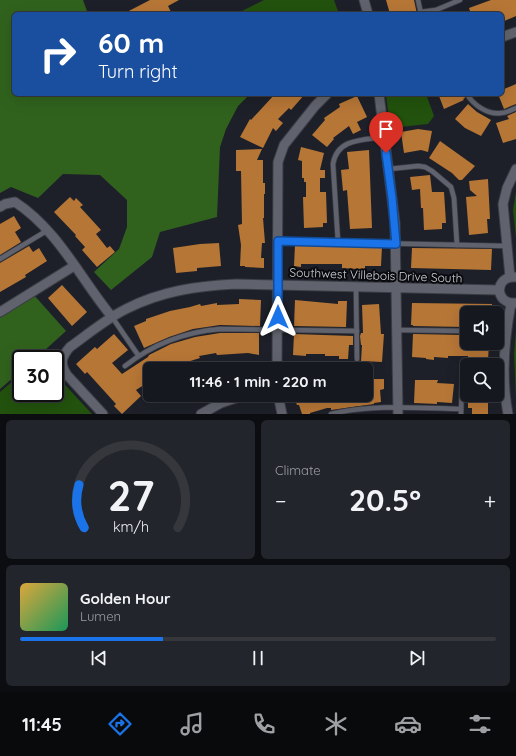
<!DOCTYPE html>
<html lang="en">
<head>
<meta charset="utf-8">
<style>
	body { margin:0; font-family:Quicksand,sans-serif; background:#23252c; color:#f1f3f6; height:100vh; display:flex; flex-direction:column; font-size:15px; white-space:nowrap }
	* { box-sizing:border-box; margin:0 }
	p { font-size:13px; color:#9ea0a4 }
	.icon { flex:none; width:22px; height:22px; fill:none; stroke:currentColor; stroke-width:2; stroke-linecap:round; stroke-linejoin:round }
	.map { position:relative; height:414px; overflow:hidden }
	.side { display:flex; flex-direction:column; gap:6px; padding:6px; background:#0c0d11; flex:1 }
	.side>* { flex:none }
	.top-card { position:absolute; left:12px; top:12px; width:492px; height:84px; border-radius:6px; box-shadow:0 4px 16px #0002,0 0 0 1px #35373d; background:#1a4fa0; color:#fff; overflow:hidden }
	.tools { position:absolute; left:460px; top:306px; display:grid; gap:8px }
	.tools a { display:grid; place-items:center; width:44px; height:44px; border-radius:6px; background:#16181f; box-shadow:0 4px 16px #0002,0 0 0 1px #35373d; font-size:20px }
	.speed { position:absolute; left:12px; top:350px; display:flex; gap:8px; font-size:20px; font-weight:700; text-align:center }
	.speed>* { display:grid; place-content:center; width:52px; height:52px; border-radius:50%; background:#16181f; box-shadow:0 4px 16px #0002,0 0 0 1px #35373d; line-height:1 }
	.speed .limit { border:2px solid #111; border-radius:6px; background:#fff; color:#111 }
	.pin { position:absolute; display:grid; place-items:center; width:34px; height:34px; color:#fff; margin:-41px -17px; border-radius:50% 50% 50% 0; rotate:-45deg; box-shadow:0 0 4px #0007 }
	.pin .icon { rotate:45deg }
	.me { position:absolute; width:44px; margin:-22px; rotate:0deg; stroke-linejoin:round; filter:drop-shadow(0 0 3px #0008) }
	.turn { display:flex; align-items:center; gap:14px; height:84px; padding:0 20px; font-size:18px }
	.turn .icon { width:52px; height:52px; stroke-width:2.5 }
	.turn b { display:block; font-size:28px; line-height:34px }
	.big { font-size:30px; font-weight:800; line-height:1.1 }
	.side .tile { flex:1; display:flex; flex-direction:column; justify-content:center; gap:6px; min-width:0; padding:0 14px; border-radius:6px; background:#23252c }
	.side .dial { align-items:center; gap:0 }
	.dial svg { height:104px; overflow:visible; fill:none; stroke:#35373d; stroke-width:7; stroke-linecap:round; text-anchor:middle }
	.dial text { fill:#f1f3f6; stroke:none }
	.song { display:flex; align-items:center; gap:12px }
	.cover { width:48px; height:48px; border-radius:6px; background:linear-gradient(135deg,hsl(40 70% 55%),hsl(150 70% 35%)) }
	.played { height:4px; border-radius:2px; background:linear-gradient(90deg,#1a73e8 30%,#35373d 30%) }
	.keys { display:flex; justify-content:space-around; direction:ltr }
	.heat { display:flex; justify-content:space-between; align-items:center; font-size:22px; direction:ltr }
	.side .tiles { flex:1; display:grid; gap:6px; grid-template-columns:1fr 1fr }
	.tile:last-child { grid-column:span 2 }
	.trip { position:absolute; left:143px; top:362px; width:230px; height:40px; border-radius:6px; background:#16181f; box-shadow:0 4px 16px #0002,0 0 0 1px #35373d; font-weight:800; line-height:40px; text-align:center }
	.dock { display:flex; height:64px; justify-content:space-around; align-items:center; background:#090a0c; color:#9ea0a4 }
	.dock .icon { width:28px; height:28px }
	.dock .selected { color:#1a73e8 }
	.dock b { font-size:18px; color:#f1f3f6 }
	.map>svg:first-child { display:block }
	.green { fill:#22520d }
	.forest { fill:#30621d }
	.building { fill:#b67636 }
	.lines { fill:none; stroke-linecap:round; stroke-linejoin:round }
	.lane-casing { stroke:#3c3d45; stroke-width:6 }
	.street-casing { stroke:#3c3d45; stroke-width:11 }
	.lane { stroke:#60636d; stroke-width:4.5 }
	.street { stroke:#60636d; stroke-width:9 }
	.route-casing { stroke:#114b97; stroke-width:10 }
	.route { stroke:#1a73e8; stroke-width:7 }
	.labels { text-anchor:middle; dominant-baseline:central; stroke-width:4; stroke-linejoin:round; paint-order:stroke }
	.street-label { font-size:12px; fill:#d0d2d8; stroke:#090a0e }
</style>
</head>
<body>
<div class="map">
<svg width="516" height="414" viewBox="0 0 516 414">
	<rect width="100%" height="100%" fill="#1e2029"/>
	<g class="green">
		<path d="M264 0H334L339 14H236Z"/>
		<path d="M386 94H426L434 116 428 124 390 128Z"/>
		<path d="M516 192V237L513 210Z"/>
		<path d="M516 331V397L514 354Z"/>
		<path d="M21 374V393H55V374L92 414H0V392Z"/>
	</g>
	<g class="forest">
		<path d="M0 0H83L88 14H14V94H250L238 106 226 129 220 147 217 217 160 232 152 257 111 290 94 272 119 249 127 227V200L100 175 63 174 38 198 11 187 0 193Z"/>
		<path d="M33 294 66 331 35 359H21V371L0 389V314Z"/>
	</g>
	<g class="building">
		<path d="M150 0H179L168 6 172 14H123Z"/>
		<path d="M386 0H414L417 14H390Z"/>
		<path d="M491 0H516V16L502 22V14H471L469 8Z"/>
		<path d="M516 84V104L504 109 498 94H502V90Z"/>
		<path d="M275 94H305L291 110 289 108 278 119 283 123 276 131 273 128 263 148 240 137 250 119 251 120Z"/>
		<path d="M444 94H463L465 98 463 99 464 100 444 109 439 96Z"/>
		<path d="M357 96 367 117 357 122 361 130 353 134 349 126 333 138 334 139 327 147 312 135 325 120 324 118 340 107 339 104Z"/>
		<path d="M468 104 477 112 491 120 481 136 465 128 455 119Z"/>
		<path d="M516 112V139L503 143 496 123 509 119 507 116Z"/>
		<path d="M418 129 432 131 428 152 421 150 404 153 401 132Z"/>
		<path d="M440 141 475 166 462 180H459L452 173 429 158Z"/>
		<path d="M301 147 324 153 320 170H325V178H320V192H326L327 223H323V227L304 228 303 197H306V182H304V178H302V161L298 160Z"/>
		<path d="M262 149 257 160H263V183H265V194H264V218H263L265 243H262L261 258H264V268L245 267V266H240L241 245 238 225 242 224 241 171H236V150Z"/>
		<path d="M369 150 372 228 350 229 347 190 343 191 341 170 349 169 347 152Z"/>
		<path d="M430 175 432 192H444L446 223H442V229L424 230 423 208H421L420 189 412 190 410 177Z"/>
		<path d="M488 179 490 219H487L488 233 469 235 466 197 477 196 470 190 469 181Z"/>
		<path d="M70 197 74 201 76 198 83 205 80 207 101 230 96 234 107 248 110 246 115 252 97 267 82 250 85 247 75 236 76 235 54 212Z"/>
		<path d="M14 216 21 228 15 232 21 242 0 255V224Z"/>
		<path d="M219 243 221 266 197 268V271L176 273 173 248 200 244Z"/>
		<path d="M295 245 382 247 381 266H365V271H357V269L342 268V264H301V267L294 266Z"/>
		<path d="M29 246 33 252 39 248 47 261 25 275 26 277 0 292V263Z"/>
		<path d="M412 248 492 249 491 270 411 268Z"/>
		<path d="M62 285 87 312 72 326 48 298Z"/>
		<path d="M239 299 261 300 260 326 220 325 193 329 169 337 144 348 134 326 146 321V319L170 311 190 307 200 304 201 306 217 303V305L239 304Z"/>
		<path d="M295 300 338 304V301H347L346 327 294 326Z"/>
		<path d="M412 303 492 304V313H466V325H464V327L413 326V325H411Z"/>
		<path d="M379 304 381 334H384L382 362 361 361 362 345H361L360 336 361 333H363L362 305Z"/>
		<path d="M220 333H259V355L248 353 217 355 216 353 199 356 200 358 187 362 186 361 167 369H150V381L136 390 141 396 122 414 114 406 116 404 87 372 85 374 76 364 95 347 97 349 114 334 128 350 112 363 122 374 148 357 149 355 171 344 195 337Z"/>
		<path d="M294 334 353 336V345H349L348 359H339V356H325V354H306V356L293 355Z"/>
		<path d="M413 334 464 335V343H489L488 360 468 358V356H448V358L434 357V360L426 359V358L412 357Z"/>
		<path d="M373 379H384V389L380 390 381 402 374 403V404L331 410V408H327L310 413V414H302L299 405H297L293 395H366V382H373Z"/>
		<path d="M415 380H438L437 383 454 384 452 403 437 402V404L414 403Z"/>
		<path d="M468 397H488V414H472V408H468Z"/>
	</g>
	<g class="lines">
		<defs>
			<g id="lane">
				<path d="M418 0 421 14"/>
				<path d="M421 12 436 10 460 0"/>
				<path d="M467 94C473 105 488 115 501 113 506 113 511 110 516 108"/>
				<path d="M389 169 418 166 425 167 432 171 451 187 454 198 457 245"/>
				<path d="M278 241 507 246"/>
				<path d="M338 242 333 164C337 138 364 140 384 137"/>
				<path d="M0 259 48 230"/>
				<path d="M356 287 357 359"/>
				<path d="M112 317 138 355"/>
				<path d="M397 330 467 331"/>
				<path d="M497 332H506"/>
				<path d="M125 366C153 344 185 332 220 329L357 331"/>
				<path d="M331 414C372 404 419 408 461 409"/>
				<path d="M461 414 462 382"/>
			</g>
			<g id="street">
				<path d="M364 0 368 14"/>
				<path d="M502 37 516 32"/>
				<path d="M379 94 395 223 398 414"/>
				<path d="M0 207 5 204 15 202C58 230 80 278 112 317"/>
				<path d="M510 277 503 204 507 188 516 169"/>
				<path d="M516 277C494 275 494 305 516 303"/>
				<path d="M0 312 74 266"/>
				<path d="M277 369 278 162 284 145 315 106 327 94"/>
				<path d="M278 395 282 414"/>
				<path d="M103 414 67 375C60 364 61 357 70 347 88 334 106 319 126 309 161 291 197 286 236 284L499 290"/>
				<path d="M201 414 221 403 245 395"/>
				<path d="M508 414C501 377 504 340 511 304"/>
			</g>
		</defs>
		<use href="#lane" class="lane-casing"/>
		<use href="#street" class="street-casing"/>
		<use href="#lane" class="lane"/>
		<use href="#street" class="street"/>
	</g>
	<g class="lines">
		<defs>
			<path id="route" d="M278 317V241L396 244 392 198 386 153"/>
		</defs>
		<use href="#route" class="route-casing"/>
		<use href="#route" class="route"/>
	</g>
	<g class="labels">
		<g class="street-label">
			<text transform="translate(376 275) rotate(2)">Southwest Villebois Drive South</text>
		</g>
	</g>
</svg>
<div class="tools">
<a><svg class="icon" aria-label="sound" viewBox="0 0 24 24"><path d="M4 9h4l5-4v14l-5-4H4zM17 9q2 3 0 6"/></svg></a>
<a><svg class="icon" aria-label="search" viewBox="0 0 24 24"><circle cx="10" cy="10" r="6"/><path d="M15 15l6 6"/></svg></a>
</div>
<div class="speed"><div class="limit">30</div></div>
<div class="pin" style="left:386px;top:153px;background:#d93025"><svg class="icon" aria-label="arrive" viewBox="0 0 24 24"><path d="M6 21V4h12l-3 4 3 4H6"/></svg></div>
<svg class="me" style="left:278px;top:317px" viewBox="-20 -20 40 40"><path d="M0-17L14 15 0 8-14 15z" fill="#1a73e8" stroke="#fff" stroke-width="4"/></svg>
<div class="trip">11:46 · 1 min · 220 m</div>
<div class="top-card">
<div class="turn"><svg class="icon" aria-label="right" viewBox="0 0 24 24"><path d="M7 20v-9h11M14 6l5 5-5 5"/></svg><div><b>60 m</b>Turn right</div></div>
</div>
</div>
<section class="side">
<div class="tiles">
<div class="tile dial"><svg viewBox="0 0 100 80">
<path d="M14 69A42 42 0 1 1 86 69"/>
<path d="M14 69A42 42 0 0 1 10 36" stroke="#1a73e8"/>
<text x="50" y="56" font-size="32" font-weight="700">27</text>
<text x="50" y="72" font-size="11">km/h</text>
</svg></div>
<div class="tile"><p>Climate</p>
<div class="heat"><a>−</a><b class="big">20.5°</b><a>+</a></div>
</div>
<div class="tile">
<div class="song"><i class="cover"></i><div><b>Golden Hour</b><p>Lumen</p></div></div>
<div class="played"></div>
<div class="keys"><svg class="icon" aria-label="previous" viewBox="0 0 24 24"><path d="M18 5L8 12l10 7zM5 5v14"/></svg><svg class="icon" aria-label="pause" viewBox="0 0 24 24"><path d="M8 5v14M16 5v14"/></svg><svg class="icon" aria-label="next" viewBox="0 0 24 24"><path d="M6 5l10 7-10 7zM19 5v14"/></svg></div>
</div>
</div>
</section>
<nav class="dock">
<b>11:45</b>
<svg class="icon selected" aria-label="directions" viewBox="0 0 24 24"><path d="M12 3l9 9-9 9-9-9zM9 14v-3h6M13 9l2 2-2 2"/></svg>
<svg class="icon" aria-label="music" viewBox="0 0 24 24"><path d="M9 18V5l10-2v13"/><circle cx="6" cy="18" r="3"/><circle cx="16" cy="16" r="3"/></svg>
<svg class="icon" aria-label="phone" viewBox="0 0 24 24"><path d="M5 4h4l2 5-3 2q2 4 5 5l2-3 5 2v4C11 20 4 13 5 4z"/></svg>
<svg class="icon" aria-label="climate" viewBox="0 0 24 24"><path d="M12 3v18M4 7l16 10M4 17L20 7"/></svg>
<svg class="icon" aria-label="car" viewBox="0 0 24 24"><path d="M5 17H2v-5l4-1 3-4h7l3 4 3 1v5h-3M9 17h6M6 11h13"/><circle cx="7" cy="17" r="2"/><circle cx="17" cy="17" r="2"/></svg>
<svg class="icon" aria-label="filters" viewBox="0 0 24 24"><path d="M4 7h16M4 17h16"/><circle cx="9" cy="7" r="2"/><circle cx="15" cy="17" r="2"/></svg>
</nav>
</body>
</html>
